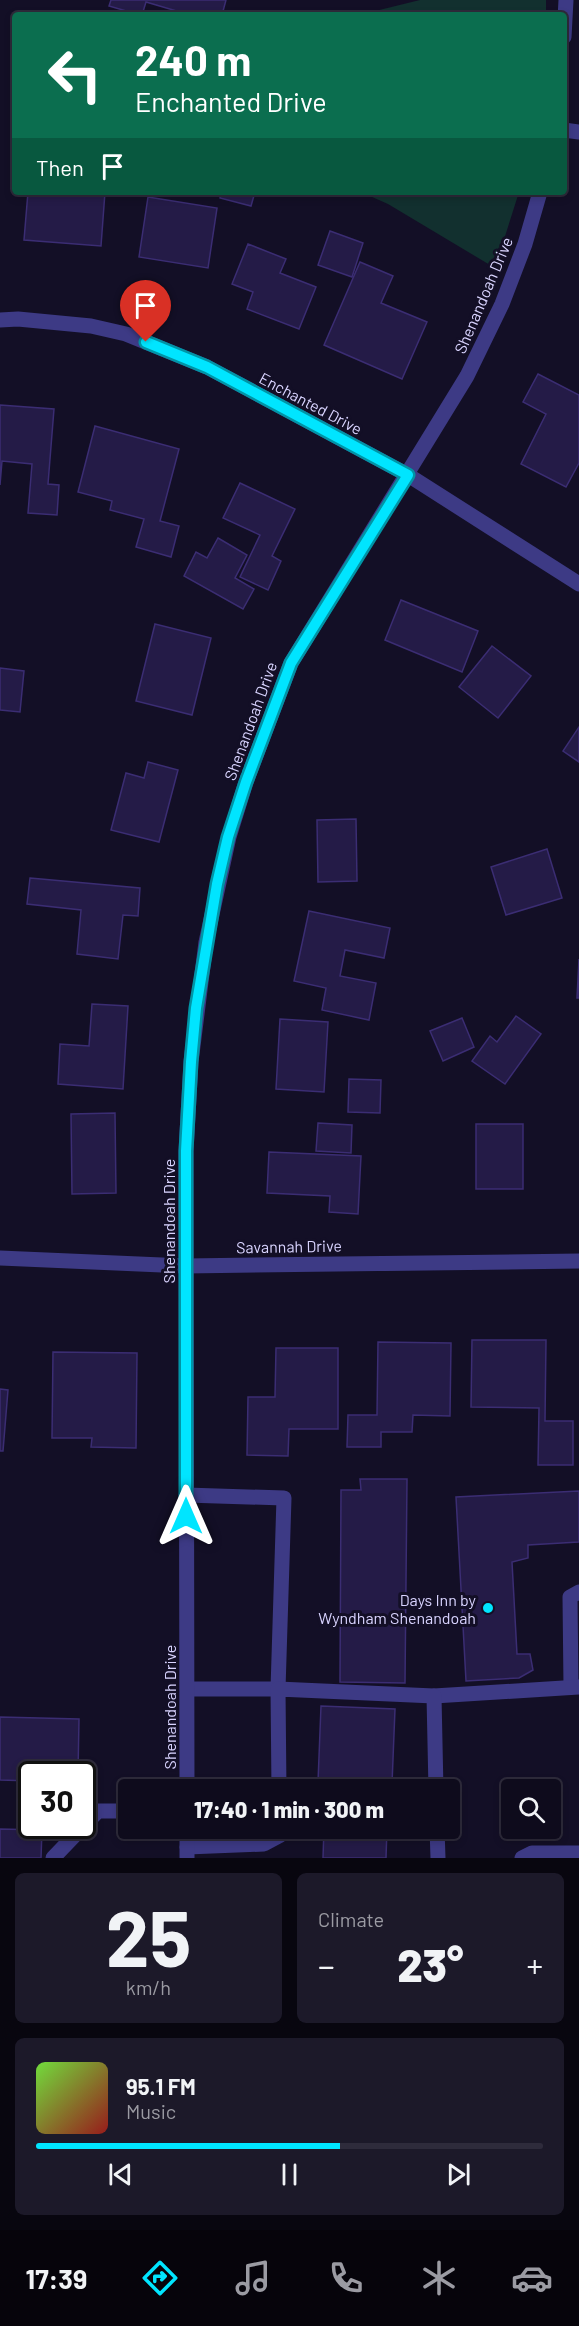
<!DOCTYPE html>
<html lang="en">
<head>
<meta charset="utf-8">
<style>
	body { margin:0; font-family:Barlow,sans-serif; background:#1c1929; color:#f1f3f6; height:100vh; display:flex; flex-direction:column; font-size:22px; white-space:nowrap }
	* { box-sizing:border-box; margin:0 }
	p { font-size:20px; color:#9b9ba3 }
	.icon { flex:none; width:33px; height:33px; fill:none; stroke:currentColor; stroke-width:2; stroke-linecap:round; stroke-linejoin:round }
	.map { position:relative; height:1858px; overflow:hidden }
	.sheet { display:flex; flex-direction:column; gap:15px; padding:15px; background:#08060f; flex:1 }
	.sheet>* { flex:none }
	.hud { position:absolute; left:12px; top:12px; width:555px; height:183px; border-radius:6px; box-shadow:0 3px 9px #0003,0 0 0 2px #2e2b3b; background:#0b6e4f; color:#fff; overflow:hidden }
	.tools { position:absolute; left:501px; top:1779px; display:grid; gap:12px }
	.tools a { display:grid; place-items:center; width:60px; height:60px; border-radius:6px; background:#0e0b1c; box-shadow:0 3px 9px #0003,0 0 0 2px #2e2b3b; font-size:30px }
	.speed { position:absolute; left:18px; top:1761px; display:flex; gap:12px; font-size:30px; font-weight:700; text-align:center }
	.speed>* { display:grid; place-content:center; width:78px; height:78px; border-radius:50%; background:#0e0b1c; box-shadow:0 3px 9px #0003,0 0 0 2px #2e2b3b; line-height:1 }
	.speed .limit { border:3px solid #111; border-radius:9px; background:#fff; color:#111 }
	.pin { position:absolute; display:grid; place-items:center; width:51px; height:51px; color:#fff; margin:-62px -26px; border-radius:50% 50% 50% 0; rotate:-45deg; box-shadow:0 0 6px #0007 }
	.pin .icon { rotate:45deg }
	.me { position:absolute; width:66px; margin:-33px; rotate:0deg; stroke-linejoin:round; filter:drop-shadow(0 0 4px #0008) }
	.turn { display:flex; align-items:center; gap:21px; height:126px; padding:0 24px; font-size:27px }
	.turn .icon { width:78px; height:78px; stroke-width:2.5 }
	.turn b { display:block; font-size:42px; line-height:51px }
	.then { display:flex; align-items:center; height:57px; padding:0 24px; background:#0003; gap:12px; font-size:22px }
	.big { font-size:45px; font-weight:800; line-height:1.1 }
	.sheet .card { flex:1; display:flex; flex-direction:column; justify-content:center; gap:9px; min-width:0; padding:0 21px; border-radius:9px; background:#1c1929 }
	.sheet .dial { align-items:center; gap:0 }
	.dial b { font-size:78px; line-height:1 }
	.song { display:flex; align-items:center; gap:18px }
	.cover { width:72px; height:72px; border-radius:9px; background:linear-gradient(135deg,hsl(100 70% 55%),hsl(0 70% 35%)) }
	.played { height:6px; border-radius:3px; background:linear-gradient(90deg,#00e5ff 60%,#2e2b3b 60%) }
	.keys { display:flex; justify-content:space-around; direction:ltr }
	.heat { display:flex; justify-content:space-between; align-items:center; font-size:33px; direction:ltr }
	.sheet .tiles { flex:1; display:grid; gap:15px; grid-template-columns:1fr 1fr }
	.card:last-child { grid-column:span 2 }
	.trip { position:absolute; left:118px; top:1779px; width:342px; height:60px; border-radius:6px; background:#0e0b1c; box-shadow:0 3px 9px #0003,0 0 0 2px #2e2b3b; font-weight:800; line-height:60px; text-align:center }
	.tab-bar { display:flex; height:96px; justify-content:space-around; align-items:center; background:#06040b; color:#9b9ba3 }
	.tab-bar .icon { width:42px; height:42px }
	.tab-bar .selected { color:#00e5ff }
	.tab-bar b { font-size:27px; color:#f1f3f6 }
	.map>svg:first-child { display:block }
	.green { fill:#12302f }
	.building { fill:#241b47; stroke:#3b2d73; stroke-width:1.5 }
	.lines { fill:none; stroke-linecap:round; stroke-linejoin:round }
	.minor { stroke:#3d3a85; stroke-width:15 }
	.route-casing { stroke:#0095a6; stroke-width:15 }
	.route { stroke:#00e5ff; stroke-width:10 }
	.poi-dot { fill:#00e5ff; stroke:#130f26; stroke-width:2 }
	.labels { text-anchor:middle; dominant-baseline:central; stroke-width:6; stroke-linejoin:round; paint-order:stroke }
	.street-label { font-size:16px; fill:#d9d4ff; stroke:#130f26 }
	.poi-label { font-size:16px; fill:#d9d4ff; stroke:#130f26; text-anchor:end }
</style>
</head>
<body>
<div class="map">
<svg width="579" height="1858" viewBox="0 0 579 1858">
	<rect width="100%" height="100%" fill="#130f26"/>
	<g class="green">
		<path d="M420 0H546V15H359Z"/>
		<path d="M361 192H519L495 268 388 204Z"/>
	</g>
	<g class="building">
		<path d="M111 0H226L222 15H190L146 2 142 15H140L109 6Z"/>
		<path d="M28 192H105L101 246 24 240Z"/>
		<path d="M221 192H255L251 206 220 198Z"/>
		<path d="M148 197 217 208 208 268 139 257Z"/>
		<path d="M330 231 363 243 352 277 318 265Z"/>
		<path d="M248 244 286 259 280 273 316 287 299 329 247 309 253 292 232 284Z"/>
		<path d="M360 262 393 276 381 303 427 322 402 379 324 345Z"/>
		<path d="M538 374 579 395V463L566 487 521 464 546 414 523 402Z"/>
		<path d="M0 405 54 409 48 484 59 485 57 515 28 513 32 464 2 461 0 485Z"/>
		<path d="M95 426 179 449 160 521 179 526 171 557 136 547 144 519 110 510 112 501 78 492Z"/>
		<path d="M240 483 295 509 272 556 281 561 268 590 240 577 260 535 223 518Z"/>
		<path d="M218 538 247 555 235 578 254 589 243 609 184 576 196 552 207 558Z"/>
		<path d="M401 600 478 631 462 672 385 640Z"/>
		<path d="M155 624 211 638 192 715 136 701Z"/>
		<path d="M492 646 531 676 498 718 459 687Z"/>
		<path d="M0 668 24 671 20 712 0 710Z"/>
		<path d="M579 727V762L563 751Z"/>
		<path d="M148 762 178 770 159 842 111 830 126 773 144 778Z"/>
		<path d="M356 819 357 881 318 882 317 820Z"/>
		<path d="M547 849 562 898 506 915 491 867Z"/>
		<path d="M30 878 140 888 138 916 123 915 118 959 77 954 81 910 27 904Z"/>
		<path d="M309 911 390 928 384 958 345 950 340 976 376 983 369 1020 322 1010 326 988 294 981Z"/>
		<path d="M579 959V998H577Z"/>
		<path d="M92 1004 128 1006 123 1089 58 1084 60 1044 89 1046Z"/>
		<path d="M516 1016 541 1034 505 1084 472 1061 490 1036 497 1042Z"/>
		<path d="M462 1018 474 1047 443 1061 430 1031Z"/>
		<path d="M280 1019 328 1022 324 1092 276 1089Z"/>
		<path d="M349 1079 381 1080 380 1113 348 1112Z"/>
		<path d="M115 1113 116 1193 72 1194 71 1114Z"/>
		<path d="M318 1123 352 1125 351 1153 316 1151Z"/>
		<rect x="476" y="1124" width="47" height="65"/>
		<path d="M269 1152 361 1156 358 1214 329 1212 330 1196 267 1193Z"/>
		<path d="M472 1340H546L545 1421H573V1465H538L539 1408 471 1407Z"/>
		<path d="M378 1342 451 1343 450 1416 413 1415 412 1432H381V1447H347L348 1415H377Z"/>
		<path d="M276 1348H338V1429H289L288 1456 247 1455 248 1397H275Z"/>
		<path d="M53 1352 137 1353 136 1448 91 1447 92 1438H52Z"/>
		<path d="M0 1389 8 1390 3 1451H0Z"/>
		<path d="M360 1479H407L405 1683 340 1682 341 1490H361Z"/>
		<path d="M579 1491V1542L528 1545V1558L512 1562 517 1654H530L533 1670 519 1678 466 1681 456 1497Z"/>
		<path d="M321 1706 395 1709 392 1784 318 1782Z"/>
		<path d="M0 1717 79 1719 78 1774H32V1781L0 1780Z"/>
		<path d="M326 1782 388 1784V1790H326Z"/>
		<path d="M324 1828H387L386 1858H323Z"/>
		<path d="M0 1829 42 1830 41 1858H0Z"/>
	</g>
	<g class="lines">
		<g class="minor">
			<path d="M564 37 566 0"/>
			<path d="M564 130 579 132"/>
			<path d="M0 320 18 319 91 326 126 334 207 367 408 475 579 584"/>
			<path d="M0 1258 185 1266 579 1261"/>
			<path d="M186 1495 284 1498 278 1689H188"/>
			<path d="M571 1687 570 1597 579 1592"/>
			<path d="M434 1696 579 1687"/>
			<path d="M187 1790 186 1151 191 1062 206 942 229 837 246 782 291 663 467 376 502 304 525 244 540 192"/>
			<path d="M279 1790 278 1689 434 1696 436 1790"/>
			<path d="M437 1828 438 1858"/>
			<path d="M187 1847 264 1844 279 1836V1828"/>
			<path d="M53 1858 98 1811H129"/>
			<path d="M187 1858V1828"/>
			<path d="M522 1858 532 1853H579"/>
		</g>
	</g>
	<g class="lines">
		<defs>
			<path id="route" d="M146 342 207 367 408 475 291 663 246 782 228 837 217 884 196 1008 191 1062 186 1151V1516"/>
		</defs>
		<use href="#route" class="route-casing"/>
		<use href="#route" class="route"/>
	</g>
	<circle class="poi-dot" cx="488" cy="1608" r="6"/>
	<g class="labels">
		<g class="street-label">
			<text transform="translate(483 295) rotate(-67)">Shenandoah Drive</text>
			<text transform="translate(311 403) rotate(28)">Enchanted Drive</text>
			<text transform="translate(250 721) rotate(-70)">Shenandoah Drive</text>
			<text transform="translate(168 1221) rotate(-90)">Shenandoah Drive</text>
			<text transform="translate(289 1246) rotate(-1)">Savannah Drive</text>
			<text transform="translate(169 1707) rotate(-90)">Shenandoah Drive</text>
		</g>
		<g class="poi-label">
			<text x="476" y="1599">Days Inn by<tspan x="476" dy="18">Wyndham Shenandoah</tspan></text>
		</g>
	</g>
</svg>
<div class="tools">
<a><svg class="icon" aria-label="search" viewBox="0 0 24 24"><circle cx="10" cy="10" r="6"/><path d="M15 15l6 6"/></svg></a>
</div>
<div class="speed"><div class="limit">30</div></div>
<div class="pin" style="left:146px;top:342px;background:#d93025"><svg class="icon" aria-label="arrive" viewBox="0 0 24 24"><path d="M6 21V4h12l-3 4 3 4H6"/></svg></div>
<svg class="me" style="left:186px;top:1516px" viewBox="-20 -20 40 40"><path d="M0-17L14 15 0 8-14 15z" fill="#00e5ff" stroke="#fff" stroke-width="4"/></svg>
<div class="trip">17:40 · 1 min · 300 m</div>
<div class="hud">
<div class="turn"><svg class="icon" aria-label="left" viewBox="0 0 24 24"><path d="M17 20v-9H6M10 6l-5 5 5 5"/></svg><div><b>240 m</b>Enchanted Drive</div></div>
<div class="then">Then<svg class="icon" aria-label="arrive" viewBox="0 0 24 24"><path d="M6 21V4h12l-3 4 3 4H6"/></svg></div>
</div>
</div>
<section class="sheet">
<div class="tiles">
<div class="card dial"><b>25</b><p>km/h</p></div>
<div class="card"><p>Climate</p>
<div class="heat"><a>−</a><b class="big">23°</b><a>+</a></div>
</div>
<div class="card">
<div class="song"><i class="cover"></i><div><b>95.1 FM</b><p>Music</p></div></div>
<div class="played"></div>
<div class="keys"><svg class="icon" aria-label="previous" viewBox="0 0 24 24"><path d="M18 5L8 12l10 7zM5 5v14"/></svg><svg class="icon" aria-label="pause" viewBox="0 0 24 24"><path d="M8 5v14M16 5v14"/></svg><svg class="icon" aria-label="next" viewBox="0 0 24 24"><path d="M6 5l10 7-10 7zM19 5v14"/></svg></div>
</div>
</div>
</section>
<nav class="tab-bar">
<b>17:39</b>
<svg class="icon selected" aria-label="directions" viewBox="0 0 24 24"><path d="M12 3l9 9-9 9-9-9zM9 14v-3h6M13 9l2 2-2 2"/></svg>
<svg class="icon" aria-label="music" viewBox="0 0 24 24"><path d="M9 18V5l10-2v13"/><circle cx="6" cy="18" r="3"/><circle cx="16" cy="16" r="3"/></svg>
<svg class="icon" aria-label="phone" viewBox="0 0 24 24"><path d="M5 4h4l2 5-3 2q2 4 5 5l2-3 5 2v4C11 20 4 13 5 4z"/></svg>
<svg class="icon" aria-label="climate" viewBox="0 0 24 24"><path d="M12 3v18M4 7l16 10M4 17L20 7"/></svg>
<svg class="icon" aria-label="car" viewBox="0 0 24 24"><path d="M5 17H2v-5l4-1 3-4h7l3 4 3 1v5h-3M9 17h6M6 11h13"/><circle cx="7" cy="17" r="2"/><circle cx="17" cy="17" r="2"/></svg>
</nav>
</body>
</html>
